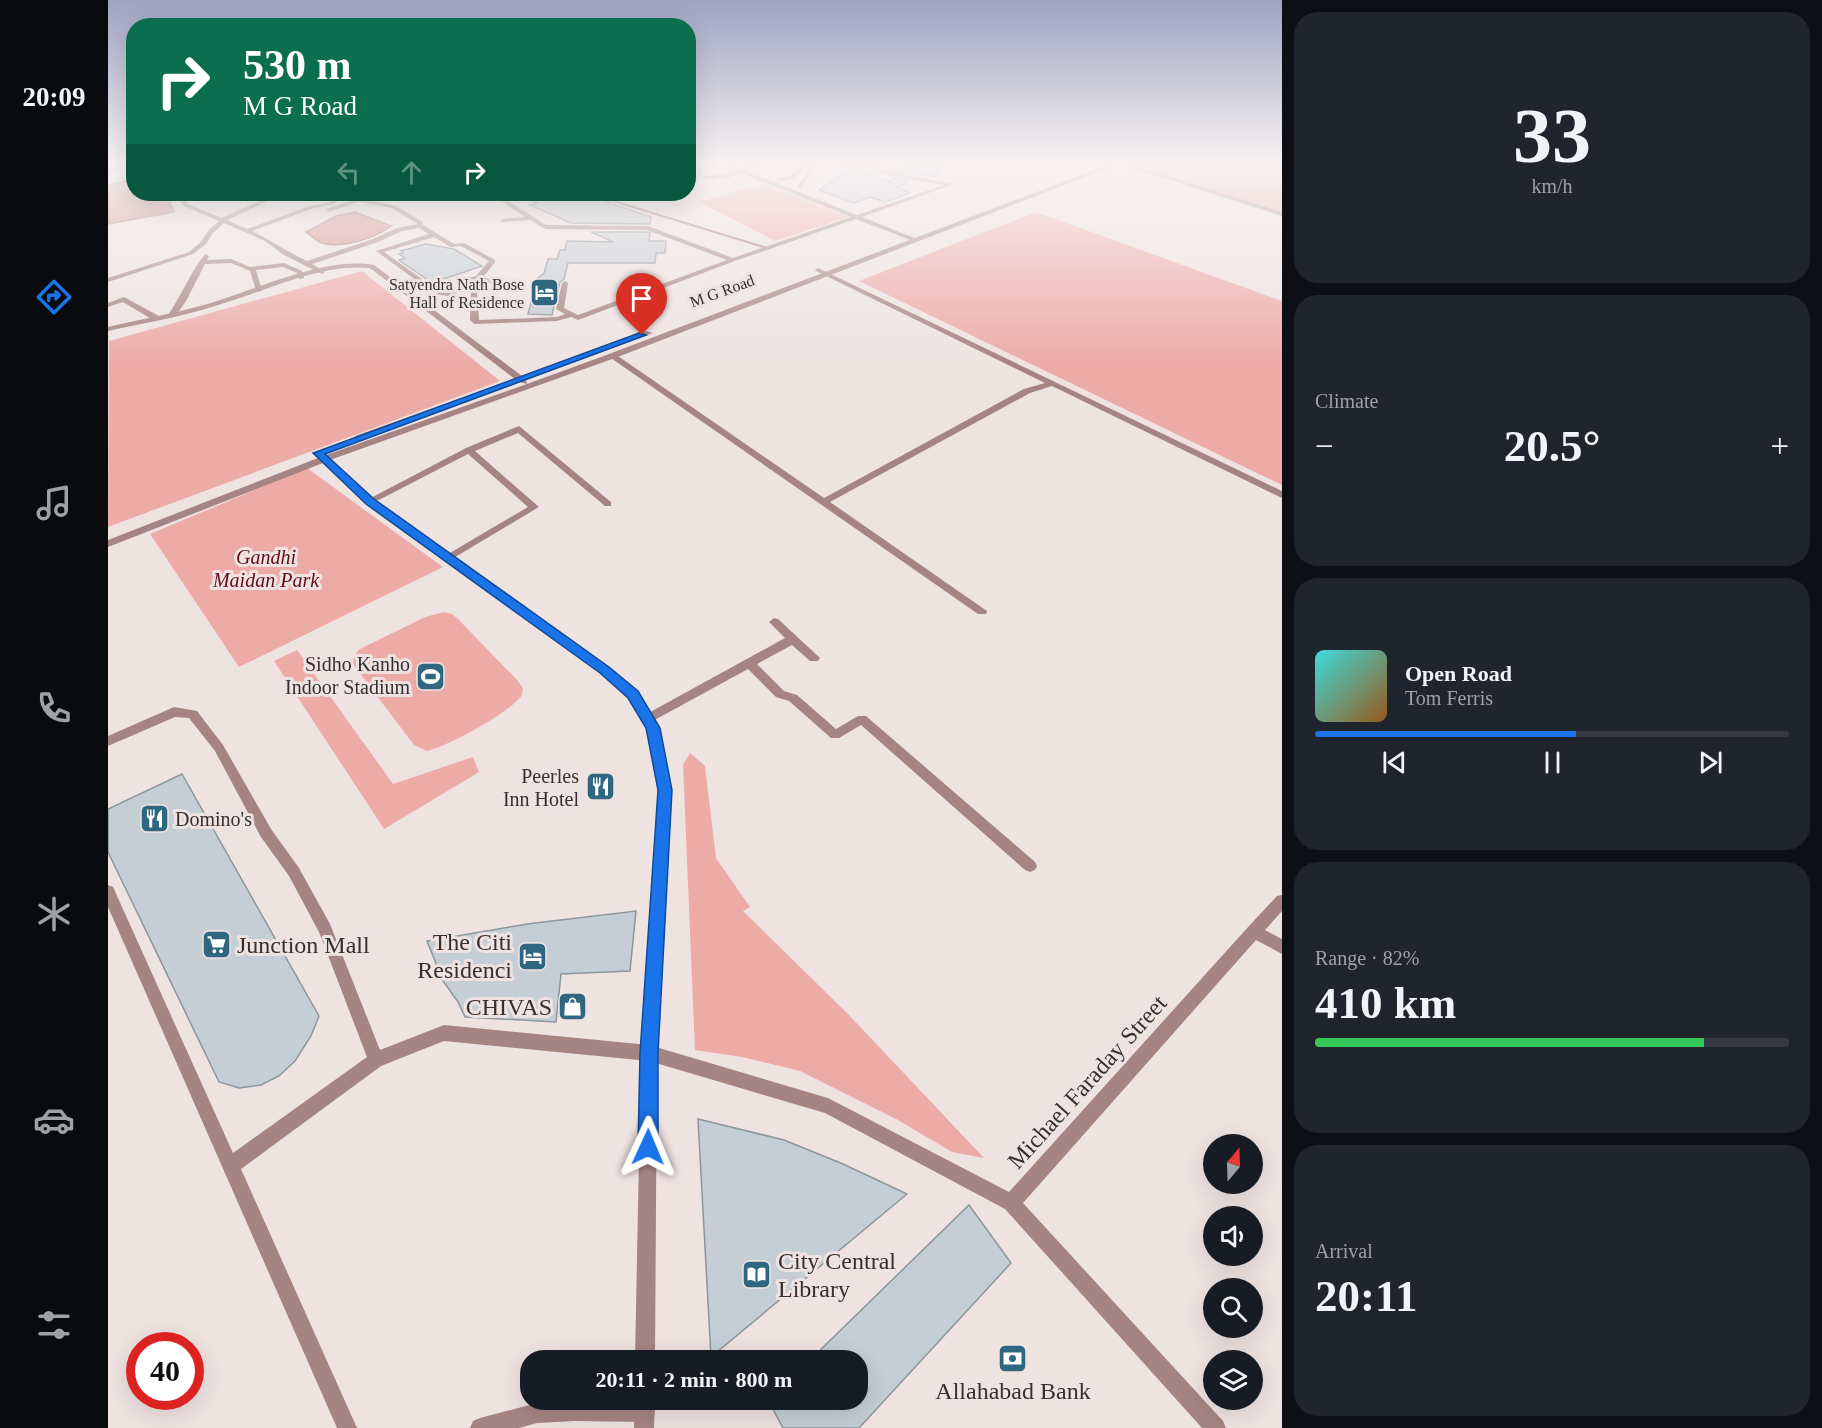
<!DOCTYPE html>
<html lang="en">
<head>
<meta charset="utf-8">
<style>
	body { margin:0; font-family:Georgia,serif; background:#20242c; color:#f1f3f6; height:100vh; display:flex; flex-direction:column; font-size:22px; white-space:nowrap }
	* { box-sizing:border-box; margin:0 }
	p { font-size:20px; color:#9ea1a6 }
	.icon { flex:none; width:33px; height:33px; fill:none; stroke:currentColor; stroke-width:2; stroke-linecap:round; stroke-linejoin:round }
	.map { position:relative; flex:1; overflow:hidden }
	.panel { display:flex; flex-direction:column; gap:12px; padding:12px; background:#0d0f14; width:540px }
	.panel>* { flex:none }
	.hud { position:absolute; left:18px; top:18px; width:570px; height:183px; border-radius:24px; box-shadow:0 6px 24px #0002; background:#0b6e4f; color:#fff; overflow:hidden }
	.needle { width:39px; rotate:19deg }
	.fabs { position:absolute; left:1095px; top:1134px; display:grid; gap:12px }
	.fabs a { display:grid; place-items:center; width:60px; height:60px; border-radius:50%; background:#171b24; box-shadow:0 6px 24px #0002; font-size:30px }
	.speed { position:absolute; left:18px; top:1332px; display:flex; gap:12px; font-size:30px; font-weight:700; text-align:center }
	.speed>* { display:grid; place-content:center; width:78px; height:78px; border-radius:50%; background:#171b24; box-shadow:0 6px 24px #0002; line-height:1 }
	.speed .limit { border:9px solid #d22; background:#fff; color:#111 }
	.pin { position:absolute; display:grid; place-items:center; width:51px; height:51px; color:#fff; margin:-62px -26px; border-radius:50% 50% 50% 0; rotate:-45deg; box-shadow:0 0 6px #0007 }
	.pin .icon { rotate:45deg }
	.me { position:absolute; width:66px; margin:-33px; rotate:1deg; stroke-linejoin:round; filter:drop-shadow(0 0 4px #0008) }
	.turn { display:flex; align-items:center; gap:21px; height:126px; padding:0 18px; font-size:27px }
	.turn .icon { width:78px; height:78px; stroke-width:2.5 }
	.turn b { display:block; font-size:42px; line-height:51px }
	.lanes { display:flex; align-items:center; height:57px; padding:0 18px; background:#0003; justify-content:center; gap:30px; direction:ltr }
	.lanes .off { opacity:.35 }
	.big { font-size:45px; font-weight:800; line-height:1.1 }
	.panel .widget { flex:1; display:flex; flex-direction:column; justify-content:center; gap:9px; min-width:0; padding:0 21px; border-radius:24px; background:#20242c }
	.panel .dial { align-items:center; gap:0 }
	.dial b { font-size:78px; line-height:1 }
	.song { display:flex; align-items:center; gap:18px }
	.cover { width:72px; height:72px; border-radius:9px; background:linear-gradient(135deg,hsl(180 70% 55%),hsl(30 70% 35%)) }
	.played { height:6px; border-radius:3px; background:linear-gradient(90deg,#1a73e8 55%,#363941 55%) }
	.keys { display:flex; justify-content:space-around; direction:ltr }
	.heat { display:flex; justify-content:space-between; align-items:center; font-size:33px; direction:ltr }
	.charge { height:9px; border-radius:4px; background:linear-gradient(90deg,#34c759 82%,#363941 0) }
	.trip { position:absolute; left:412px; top:1350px; width:348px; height:60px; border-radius:24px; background:#171b24; box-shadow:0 6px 24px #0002; font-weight:800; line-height:60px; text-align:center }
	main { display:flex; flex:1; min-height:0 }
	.dock { display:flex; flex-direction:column; width:108px; justify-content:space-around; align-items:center; background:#090b0e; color:#9ea1a6 }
	.dock .icon { width:42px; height:42px }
	.dock .on { color:#1a73e8 }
	.dock b { font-size:27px; color:#f1f3f6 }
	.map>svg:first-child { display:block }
	.green { fill:#edaba8 }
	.water { fill:#d08987; stroke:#a26e6d; stroke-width:1.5 }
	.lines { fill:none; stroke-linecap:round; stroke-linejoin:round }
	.stream { stroke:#a26e6d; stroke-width:2 }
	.building { fill:#c4ced4; stroke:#8d969b; stroke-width:1.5 }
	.minor { fill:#a58584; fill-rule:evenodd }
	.tertiary { fill:#a58584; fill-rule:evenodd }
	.route { fill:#1a73e8; stroke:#114b97; stroke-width:1.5 }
	.labels { text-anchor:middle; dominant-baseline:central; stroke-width:6; stroke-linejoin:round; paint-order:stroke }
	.far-poi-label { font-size:16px; fill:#353030; stroke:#efe3e2; text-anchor:end }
	.far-street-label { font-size:16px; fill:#353030; stroke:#efe3e2 }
	.park-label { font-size:20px; font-style:italic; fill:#630e17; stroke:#efe3e2 }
	.poi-label { font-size:20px; fill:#353030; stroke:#efe3e2; text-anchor:end }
	.near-poi-label { font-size:24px; fill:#353030; stroke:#efe3e2; text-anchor:end }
	.near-street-label { font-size:24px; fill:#353030; stroke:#efe3e2 }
</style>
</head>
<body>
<main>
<nav class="dock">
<b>20:09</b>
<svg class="icon on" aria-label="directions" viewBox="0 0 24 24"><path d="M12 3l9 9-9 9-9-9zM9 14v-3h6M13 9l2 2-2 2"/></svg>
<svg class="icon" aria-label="music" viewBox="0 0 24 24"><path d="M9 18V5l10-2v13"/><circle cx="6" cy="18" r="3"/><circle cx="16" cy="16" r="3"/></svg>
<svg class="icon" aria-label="phone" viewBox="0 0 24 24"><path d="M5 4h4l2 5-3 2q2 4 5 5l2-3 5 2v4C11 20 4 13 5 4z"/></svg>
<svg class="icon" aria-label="climate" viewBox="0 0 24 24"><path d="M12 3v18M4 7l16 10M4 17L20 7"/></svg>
<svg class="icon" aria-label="car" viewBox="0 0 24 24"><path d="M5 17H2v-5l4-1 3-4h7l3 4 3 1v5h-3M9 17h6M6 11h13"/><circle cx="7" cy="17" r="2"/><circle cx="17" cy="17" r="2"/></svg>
<svg class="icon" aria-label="filters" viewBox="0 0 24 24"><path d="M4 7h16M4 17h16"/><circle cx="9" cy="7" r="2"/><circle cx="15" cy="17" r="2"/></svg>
</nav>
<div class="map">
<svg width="1174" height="1428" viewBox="0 0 1174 1428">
	<rect width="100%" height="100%" fill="#efe3e2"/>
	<g class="green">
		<path d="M1019 164H1174V213Z"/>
		<path d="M656 184 740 217 667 241 591 202Z"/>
		<path d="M928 212 1174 301V485L751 281Z"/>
		<path d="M254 271 392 381 0 527 1 341Z"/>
		<path d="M199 468 335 567 131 667 42 534Z"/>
		<path d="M336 612 344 614 350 619 409 680 415 688 414 695C403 712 339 747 319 751L306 745 244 663 250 650 317 617Z"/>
		<path d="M189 650 285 784 365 757 371 772 276 829 166 661Z"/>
		<path d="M582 753 597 766 608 858 642 907 635 911 740 1014 876 1158 844 1152 790 1120 692 1071 634 1057 587 1050 575 765Z"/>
	</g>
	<g class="water">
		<path d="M25 180 26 194H58L66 212 0 224V185Z"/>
		<path d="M247 212 283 226C268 238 233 249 214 243 208 241 203 235 198 232L228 216Z"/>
	</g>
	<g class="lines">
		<path class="stream" d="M499 199 659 248"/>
	</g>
	<g class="building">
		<path d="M580 164H592V175L580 183Z"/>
		<path d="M800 164H803L832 167 827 177 790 171 791 168H797Z"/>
		<path d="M742 170 758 172 757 173 783 182 786 178 801 182 789 187 802 193 777 202 762 197 746 203 711 190Z"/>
		<path d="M410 194H516V196L498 202 543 217 542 224 463 223 422 205 429 203Z"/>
		<path d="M483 232H539L542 233 541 241H558L557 253H548L547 263H460L456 279 452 282 444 315 420 314 430 278 436 273 440 259H449L452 250H457L459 241 506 242Z"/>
		<path d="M318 244 346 249 374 266 324 283 291 260 297 258 291 254 295 253 293 251Z"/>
		<path d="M74 774 211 1016 203 1036 187 1061 171 1076 153 1085 131 1088 111 1082 0 852V809Z"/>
		<path d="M528 911 522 971 453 974 448 1022 357 1017 350 1002 335 981 319 941 419 924Z"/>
		<path d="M590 1119 676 1140 735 1164 799 1194 603 1357Z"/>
		<path d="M861 1205 903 1263 751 1428H675L660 1400H750V1360H702Z"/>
	</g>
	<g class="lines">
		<g class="minor">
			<path d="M22 164H26V167L0 173V169Z"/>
			<path d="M612 164H620L633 169 645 164H653L638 171 749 215 836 185 796 179 761 168 756 170 716 164 756 166 770 164 768 167 797 175 846 184 754 217 809 239V241H805L748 219 627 261 470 320 463 317 449 321 366 324 362 320 363 288 340 296 327 294 268 251 321 234 311 228 294 231 270 242 204 264 216 271V273L214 274 176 255 157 241 116 223 105 233 98 244 85 254 0 282V278L81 252 93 242 100 231 111 221 76 206 69 194H75L80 204 114 218 154 200H158V202L119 220 139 229 199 207 222 202 227 197V194H233V198L226 204 203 209 144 231C163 240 179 252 199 261L265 239 289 228 310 224 284 208 251 202 220 212 218 209 251 198 288 206 315 222V225L346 244 356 243 387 260V262L376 276 384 282 373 289 369 290 371 320 449 317 457 314 448 309 454 283 457 281 460 283 456 308 470 315 619 260 539 230 437 229 422 220 392 222 394 219 417 217 383 194H389L438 225 540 226 625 258 743 217 633 173 621 178 593 179 595 176 620 174 628 171ZM326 237 343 247 353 246 381 261 368 276 356 279 354 286 339 292 331 291 276 252ZM365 280 376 282 370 286 361 284V281Z"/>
			<path d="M694 164H700L687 178 672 181 669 179 683 176Z"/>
			<path d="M704 164H710L693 188H689Z"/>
			<path d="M1012 164H1021L1174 212V216Z"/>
			<path d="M98 254 101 256 99 260 123 259 142 267 176 263 194 271 196 278 191 279 189 273 175 267 148 270 154 290 151 292 148 290 142 271 123 263 97 264 78 301 67 317H61L60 315C71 300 88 262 98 254Z"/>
			<path d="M710 268 1174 491V498L944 386 922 393 722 502 879 611 878 614H870L500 356 507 354 716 498 916 389 937 383 708 271 707 270Z"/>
			<path d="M16 297 51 316 52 318 45 320 15 302 0 307V303Z"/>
			<path d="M411 426 503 502V506H497L410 433 367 451 431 507 344 559 340 560 335 557 420 507 360 454 265 503H259L257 501 358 448Z"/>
			<path d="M666 618 670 619 712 658 710 661H702L684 645 649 664 676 691 689 695 728 729 750 716H758L927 862 929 866 927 870 922 872 917 870 753 725 731 738H723L681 701 668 697 640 669 543 722H535L533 719 535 716 677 638 661 622Z"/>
			<path d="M66 707 89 711 115 745 163 829 191 868 222 924 272 1050 336 1025 541 1045 720 1098 901 1192 1141 926 1169 896 1174 895V911L1157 930 1174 939V954L1148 940 915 1203 1115 1421 1118 1428H1094L897 1209 717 1113 541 1061 336 1041 273 1066 133 1169 249 1428H229L0 907V885L5 887 125 1153 259 1057 211 932 181 876 153 837 107 751 81 718 67 717 0 746V736Z"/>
			<path d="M467 1401 537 1402 544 1405 547 1412 544 1419 537 1422 467 1421 429 1423 411 1428H362L365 1421 372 1418 429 1403Z"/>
		</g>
		<g class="tertiary">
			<path d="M1002 164H1011L507 358 222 460 265 499 501 667 529 692 551 728 563 790 549 1053 547 1360H527L533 1053 551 790 539 729 521 698 493 673 259 503 215 463 0 547V540L210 458 207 454 208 452H214L218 455 419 384 412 382 253 440H247V436L407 379 262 268C210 263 157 292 107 306 72 317 36 323 0 331V327C34 319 69 313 103 303 150 289 218 256 266 265L414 376 538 331 545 333 418 380 419 384 501 354Z"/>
			<path d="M527 1400H547L546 1428H526Z"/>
		</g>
	</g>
	<linearGradient id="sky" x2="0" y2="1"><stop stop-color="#9ea3c1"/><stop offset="0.45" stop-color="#f8f2f2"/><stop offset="1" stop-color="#f8f2f2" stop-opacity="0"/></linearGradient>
	<rect width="1174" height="364" fill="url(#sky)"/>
	<path class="route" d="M531 333 538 335 217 454 266 499 501 667 530 691 552 728 564 790 550 1053V1147L547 1154 540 1157 533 1154 530 1147 532 1053 550 790 538 728 520 698 492 673 258 504 205 453Z"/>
	<defs>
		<symbol id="hotel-square" viewBox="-11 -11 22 22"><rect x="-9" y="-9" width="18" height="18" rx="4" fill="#2f6781" stroke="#efe3e2"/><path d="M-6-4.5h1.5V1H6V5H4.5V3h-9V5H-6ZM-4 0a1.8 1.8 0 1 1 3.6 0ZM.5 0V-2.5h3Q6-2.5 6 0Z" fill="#fff"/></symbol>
		<symbol id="stadium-square" viewBox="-11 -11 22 22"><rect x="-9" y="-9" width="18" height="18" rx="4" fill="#2f6781" stroke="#efe3e2"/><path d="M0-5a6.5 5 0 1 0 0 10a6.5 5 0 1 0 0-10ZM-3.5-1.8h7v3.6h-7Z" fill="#fff"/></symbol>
		<symbol id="restaurant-square" viewBox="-11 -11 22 22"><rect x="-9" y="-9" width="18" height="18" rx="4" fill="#2f6781" stroke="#efe3e2"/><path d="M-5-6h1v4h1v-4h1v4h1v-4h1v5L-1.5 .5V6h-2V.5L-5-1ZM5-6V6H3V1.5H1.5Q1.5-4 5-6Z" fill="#fff"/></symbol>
		<symbol id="supermarket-square" viewBox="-11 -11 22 22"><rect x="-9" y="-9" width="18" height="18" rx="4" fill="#2f6781" stroke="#efe3e2"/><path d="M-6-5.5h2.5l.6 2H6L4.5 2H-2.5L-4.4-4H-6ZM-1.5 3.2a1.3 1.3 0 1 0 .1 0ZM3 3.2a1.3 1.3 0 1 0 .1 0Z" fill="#fff"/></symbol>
		<symbol id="shop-square" viewBox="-11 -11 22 22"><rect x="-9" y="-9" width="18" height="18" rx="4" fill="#2f6781" stroke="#efe3e2"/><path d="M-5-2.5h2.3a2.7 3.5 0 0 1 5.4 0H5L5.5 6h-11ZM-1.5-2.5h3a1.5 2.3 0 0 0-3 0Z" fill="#fff"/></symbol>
		<symbol id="library-square" viewBox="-11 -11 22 22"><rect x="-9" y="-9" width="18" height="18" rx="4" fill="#2f6781" stroke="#efe3e2"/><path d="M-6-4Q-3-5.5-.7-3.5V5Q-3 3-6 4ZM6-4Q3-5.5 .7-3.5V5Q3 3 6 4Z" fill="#fff"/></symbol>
		<symbol id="bank-square" viewBox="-11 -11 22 22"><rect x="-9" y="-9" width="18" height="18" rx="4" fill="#2f6781" stroke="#efe3e2"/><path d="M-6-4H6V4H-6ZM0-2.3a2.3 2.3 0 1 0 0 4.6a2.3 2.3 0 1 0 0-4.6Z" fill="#fff"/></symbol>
	</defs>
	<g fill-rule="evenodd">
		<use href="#hotel-square" x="420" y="276" width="33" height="33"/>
		<use href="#stadium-square" x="306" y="660" width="33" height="33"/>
		<use href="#restaurant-square" x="476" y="770" width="33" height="33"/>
		<use href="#restaurant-square" x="30" y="802" width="33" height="33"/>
		<use href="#supermarket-square" x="92" y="928" width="33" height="33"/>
		<use href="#hotel-square" x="408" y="940" width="33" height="33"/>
		<use href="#shop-square" x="448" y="990" width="33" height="33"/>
		<use href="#library-square" x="632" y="1258" width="33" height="33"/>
		<use href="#bank-square" x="888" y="1342" width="33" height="33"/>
	</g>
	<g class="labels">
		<g class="far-poi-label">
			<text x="416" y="284">Satyendra Nath Bose<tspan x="416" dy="18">Hall of Residence</tspan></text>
		</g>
		<g class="far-street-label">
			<text transform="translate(614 291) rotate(-20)">M G Road</text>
		</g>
		<g class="park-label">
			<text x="158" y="557">Gandhi<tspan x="158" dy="23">Maidan Park</tspan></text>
		</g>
		<g class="poi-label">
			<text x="302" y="664">Sidho Kanho<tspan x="302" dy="23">Indoor Stadium</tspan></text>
			<text x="471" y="776">Peerles<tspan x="471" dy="23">Inn Hotel</tspan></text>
			<text x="67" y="819" text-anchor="start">Domino's</text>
		</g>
		<g class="near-poi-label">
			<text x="404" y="942">The Citi<tspan x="404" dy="28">Residenci</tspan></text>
			<text x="129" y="945" text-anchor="start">Junction Mall</text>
			<text x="444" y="1007">CHIVAS</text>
			<text x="670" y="1261" text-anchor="start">City Central<tspan x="670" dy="28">Library</tspan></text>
			<text x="905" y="1391" text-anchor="middle">Allahabad Bank</text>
		</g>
		<g class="near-street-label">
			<text transform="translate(979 1082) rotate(-48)">Michael Faraday Street</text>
		</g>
	</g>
</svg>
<div class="fabs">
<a><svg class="needle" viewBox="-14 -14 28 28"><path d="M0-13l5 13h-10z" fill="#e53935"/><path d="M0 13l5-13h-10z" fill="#9ea1a6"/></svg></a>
<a><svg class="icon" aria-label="sound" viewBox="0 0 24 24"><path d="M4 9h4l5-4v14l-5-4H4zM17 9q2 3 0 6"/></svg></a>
<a><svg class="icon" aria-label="search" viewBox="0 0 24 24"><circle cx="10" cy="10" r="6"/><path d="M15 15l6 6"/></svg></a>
<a><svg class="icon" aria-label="layers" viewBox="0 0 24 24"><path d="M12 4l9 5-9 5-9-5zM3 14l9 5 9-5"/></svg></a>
</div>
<div class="speed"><div class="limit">40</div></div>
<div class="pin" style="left:534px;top:335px;background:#d93025"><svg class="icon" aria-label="arrive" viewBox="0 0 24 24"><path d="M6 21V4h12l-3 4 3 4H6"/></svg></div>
<svg class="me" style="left:540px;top:1147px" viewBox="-20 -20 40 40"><path d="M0-17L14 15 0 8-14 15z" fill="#1a73e8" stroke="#fff" stroke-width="4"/></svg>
<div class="trip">20:11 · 2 min · 800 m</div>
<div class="hud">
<div class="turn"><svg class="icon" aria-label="right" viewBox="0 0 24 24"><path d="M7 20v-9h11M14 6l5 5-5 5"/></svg><div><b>530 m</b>M G Road</div></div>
<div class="lanes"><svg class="icon off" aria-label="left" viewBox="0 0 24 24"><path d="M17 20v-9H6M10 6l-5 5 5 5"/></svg><svg class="icon off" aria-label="ahead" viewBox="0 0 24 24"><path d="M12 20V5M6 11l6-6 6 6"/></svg><svg class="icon" aria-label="right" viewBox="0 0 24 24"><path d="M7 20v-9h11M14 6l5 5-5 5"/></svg></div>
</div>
</div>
<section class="panel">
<div class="widget dial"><b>33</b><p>km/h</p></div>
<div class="widget"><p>Climate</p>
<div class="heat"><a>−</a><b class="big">20.5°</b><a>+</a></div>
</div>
<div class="widget">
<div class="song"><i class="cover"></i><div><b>Open Road</b><p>Tom Ferris</p></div></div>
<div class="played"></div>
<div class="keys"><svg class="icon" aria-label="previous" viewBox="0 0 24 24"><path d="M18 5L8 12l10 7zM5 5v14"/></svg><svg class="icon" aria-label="pause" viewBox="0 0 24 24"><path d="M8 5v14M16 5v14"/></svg><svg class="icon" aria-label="next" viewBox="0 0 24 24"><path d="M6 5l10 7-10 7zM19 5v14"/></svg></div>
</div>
<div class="widget"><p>Range · 82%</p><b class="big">410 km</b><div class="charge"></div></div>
<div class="widget"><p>Arrival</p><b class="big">20:11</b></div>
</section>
</main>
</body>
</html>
